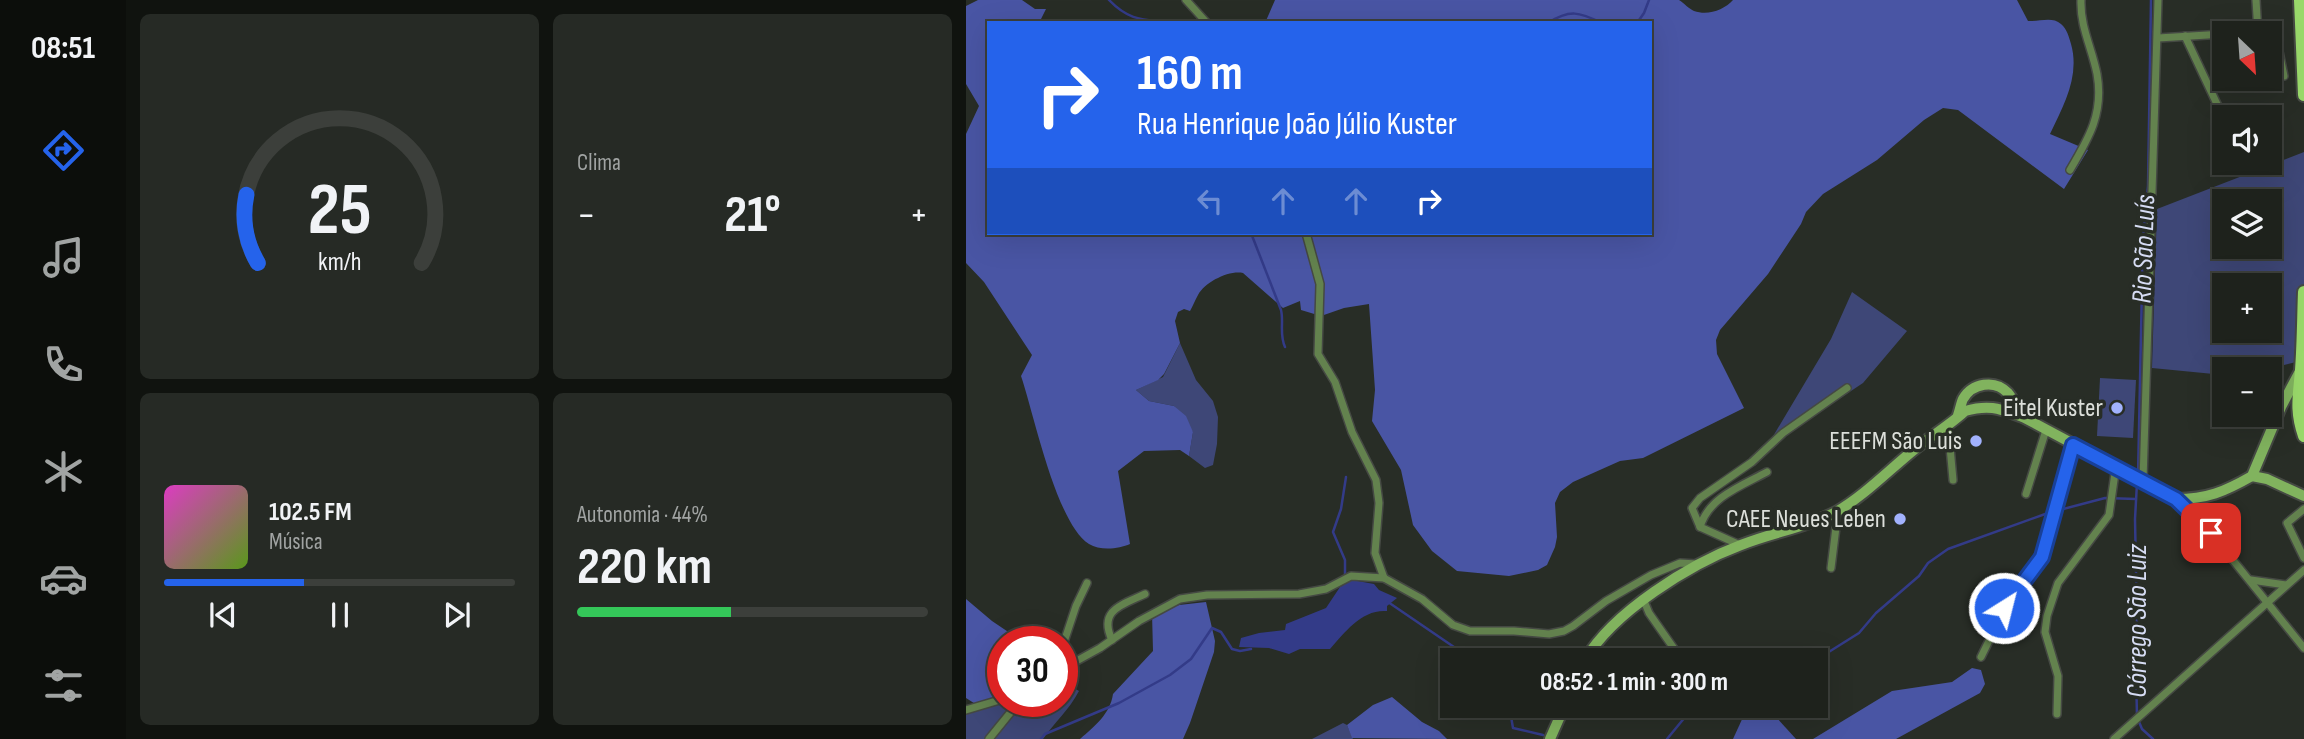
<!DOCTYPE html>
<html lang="pt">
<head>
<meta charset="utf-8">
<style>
	body { margin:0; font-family:"Sofia Sans Condensed",sans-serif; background:#262a25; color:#f1f3f6; height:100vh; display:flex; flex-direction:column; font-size:26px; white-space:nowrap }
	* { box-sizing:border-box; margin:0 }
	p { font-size:23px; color:#a1a4a3 }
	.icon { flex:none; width:38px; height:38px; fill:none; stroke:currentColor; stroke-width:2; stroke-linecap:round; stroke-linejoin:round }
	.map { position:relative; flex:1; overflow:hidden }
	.drawer { display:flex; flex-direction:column; gap:14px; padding:14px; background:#10130f; width:840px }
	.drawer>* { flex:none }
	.banner { position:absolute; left:21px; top:21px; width:665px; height:214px; border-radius:0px; box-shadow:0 7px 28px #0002,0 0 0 2px #3c3f3b; background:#2563eb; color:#fff; overflow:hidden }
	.needle { width:46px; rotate:155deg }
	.tools { position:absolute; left:1246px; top:21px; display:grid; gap:14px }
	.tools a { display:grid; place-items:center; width:70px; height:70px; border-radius:0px; background:#1e221c; box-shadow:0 7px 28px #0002,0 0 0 2px #3c3f3b; font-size:35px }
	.speed { position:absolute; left:21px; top:626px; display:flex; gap:14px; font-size:35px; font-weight:700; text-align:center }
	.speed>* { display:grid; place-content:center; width:91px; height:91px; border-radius:50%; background:#1e221c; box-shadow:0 7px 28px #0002,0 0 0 2px #3c3f3b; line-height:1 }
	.speed .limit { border:10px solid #d22; background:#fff; color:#111 }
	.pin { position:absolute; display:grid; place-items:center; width:60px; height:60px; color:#fff; margin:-30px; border-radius:14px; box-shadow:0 4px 10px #0006 }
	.me { position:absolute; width:77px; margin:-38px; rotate:36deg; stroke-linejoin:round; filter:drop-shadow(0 0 5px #0008) }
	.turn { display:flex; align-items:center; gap:24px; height:147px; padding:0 35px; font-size:32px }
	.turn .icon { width:91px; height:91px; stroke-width:2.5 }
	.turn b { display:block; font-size:49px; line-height:60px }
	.lanes { display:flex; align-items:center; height:66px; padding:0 35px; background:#0003; justify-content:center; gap:35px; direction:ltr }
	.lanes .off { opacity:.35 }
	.big { font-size:52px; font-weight:700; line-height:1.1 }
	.drawer .card { flex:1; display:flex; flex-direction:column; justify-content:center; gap:10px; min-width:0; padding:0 24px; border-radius:10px; background:#262a25 }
	.drawer .dial { align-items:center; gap:0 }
	.dial svg { height:182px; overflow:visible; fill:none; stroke:#3c3f3b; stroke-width:7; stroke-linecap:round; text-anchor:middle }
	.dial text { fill:#f1f3f6; stroke:none }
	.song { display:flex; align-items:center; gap:21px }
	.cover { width:84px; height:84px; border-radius:10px; background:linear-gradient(135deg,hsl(310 70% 55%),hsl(90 70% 35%)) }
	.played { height:7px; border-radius:4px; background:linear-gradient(90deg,#2563eb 40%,#3c3f3b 40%) }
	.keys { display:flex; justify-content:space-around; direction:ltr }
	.heat { display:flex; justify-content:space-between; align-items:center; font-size:38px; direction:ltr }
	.charge { height:10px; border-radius:5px; background:linear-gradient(90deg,#34c759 44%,#3c3f3b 0) }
	.drawer .tiles { flex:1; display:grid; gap:14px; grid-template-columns:repeat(2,1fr) }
	.trip { position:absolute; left:474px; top:648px; width:388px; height:70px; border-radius:0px; background:#1e221c; box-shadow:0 7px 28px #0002,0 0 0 2px #3c3f3b; font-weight:700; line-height:70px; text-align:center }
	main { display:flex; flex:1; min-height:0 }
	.tabs { display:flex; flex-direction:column; width:126px; justify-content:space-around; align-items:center; background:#0c0e0b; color:#a1a4a3 }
	.tabs .icon { width:49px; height:49px }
	.tabs .selected { color:#2563eb }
	.tabs b { font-size:32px; color:#f1f3f6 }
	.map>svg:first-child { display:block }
	.green { fill:#3e4777; fill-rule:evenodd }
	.forest { fill:#4955a4 }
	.water { fill:#333b88 }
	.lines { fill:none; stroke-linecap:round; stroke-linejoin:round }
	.stream { stroke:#333b88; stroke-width:2.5 }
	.street-casing { stroke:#454943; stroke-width:10 }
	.secondary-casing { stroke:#454943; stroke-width:14 }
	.primary-casing { stroke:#454943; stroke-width:16 }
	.street { stroke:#63824e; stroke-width:7 }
	.secondary { stroke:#81b35e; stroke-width:10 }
	.primary { stroke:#99d96a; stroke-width:12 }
	.route-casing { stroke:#184099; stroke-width:18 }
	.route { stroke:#2563eb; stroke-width:12 }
	.poi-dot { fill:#a2b2fd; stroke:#282d26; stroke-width:2.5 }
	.labels { text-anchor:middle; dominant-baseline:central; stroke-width:7; stroke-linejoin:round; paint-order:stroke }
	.poi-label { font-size:26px; fill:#dcdfda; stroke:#282d26; text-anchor:end }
	.water-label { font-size:28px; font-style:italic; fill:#d6dcf3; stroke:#282d26 }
</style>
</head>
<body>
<main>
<nav class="tabs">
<b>08:51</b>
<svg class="icon selected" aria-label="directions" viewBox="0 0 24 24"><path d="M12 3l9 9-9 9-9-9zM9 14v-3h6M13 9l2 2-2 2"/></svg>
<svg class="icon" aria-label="music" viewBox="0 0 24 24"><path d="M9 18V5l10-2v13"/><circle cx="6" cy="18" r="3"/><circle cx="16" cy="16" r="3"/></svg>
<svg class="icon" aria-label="phone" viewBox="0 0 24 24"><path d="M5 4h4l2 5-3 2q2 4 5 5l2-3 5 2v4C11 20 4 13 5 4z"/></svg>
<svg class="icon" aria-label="climate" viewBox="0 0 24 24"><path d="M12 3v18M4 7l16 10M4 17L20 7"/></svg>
<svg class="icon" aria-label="car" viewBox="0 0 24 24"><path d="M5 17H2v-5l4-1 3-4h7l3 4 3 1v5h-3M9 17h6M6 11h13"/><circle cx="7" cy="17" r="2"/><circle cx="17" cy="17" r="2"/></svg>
<svg class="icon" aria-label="filters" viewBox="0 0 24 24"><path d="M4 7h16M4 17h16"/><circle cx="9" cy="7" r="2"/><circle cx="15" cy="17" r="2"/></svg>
</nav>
<section class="drawer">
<div class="tiles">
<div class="card dial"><svg viewBox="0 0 100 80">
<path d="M14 69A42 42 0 1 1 86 69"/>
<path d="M14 69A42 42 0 0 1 9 39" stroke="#2563eb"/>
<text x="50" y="56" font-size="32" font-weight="700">25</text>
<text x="50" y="72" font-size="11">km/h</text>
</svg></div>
<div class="card"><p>Clima</p>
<div class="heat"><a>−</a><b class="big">21°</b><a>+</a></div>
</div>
<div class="card">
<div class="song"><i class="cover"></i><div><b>102.5 FM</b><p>Música</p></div></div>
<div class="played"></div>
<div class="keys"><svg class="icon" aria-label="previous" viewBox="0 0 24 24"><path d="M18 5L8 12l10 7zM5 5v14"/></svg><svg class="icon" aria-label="pause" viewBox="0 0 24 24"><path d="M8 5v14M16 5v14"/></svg><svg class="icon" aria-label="next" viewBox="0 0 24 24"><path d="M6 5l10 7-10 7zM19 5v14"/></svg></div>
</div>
<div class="card"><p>Autonomia · 44%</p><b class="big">220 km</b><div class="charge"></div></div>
</div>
</section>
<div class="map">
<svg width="1338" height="739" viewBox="0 0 1338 739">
	<rect width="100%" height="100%" fill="#282d26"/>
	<g class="green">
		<path d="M1338 152V295L1330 362 1302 369H1258V375L1186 368 1191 209ZM1258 201H1304V247H1258ZM1258 285H1304V331H1258Z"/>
		<path d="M886 292 941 331 897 383 852 413 806 438 865 339Z"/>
		<path d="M214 343 230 380 247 401 252 417 251 444 247 465 239 468 223 456 227 432 208 406 183 401 170 390 197 377Z"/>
		<path d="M1134 378 1170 380 1167 438 1131 436Z"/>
		<path d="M97 671 101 684 113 691C103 710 89 722 77 739H0V708L37 702H96Z"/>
		<path d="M377 723 381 725 387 739H346Z"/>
	</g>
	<g class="forest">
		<path d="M12 0H56L69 9H80L73 23H23V233H684V23H299L309 0H713C718 3 723 9 728 11 742 16 758 10 767 0H1051L1062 21C1073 22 1086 16 1095 24 1101 29 1103 37 1105 44 1114 76 1098 105 1084 134L1122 150 1098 189 992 110 977 108 958 120 911 160 857 194 840 212 835 224 802 274 754 330 750 340 751 354 778 408 677 458 654 461 607 482 594 492 589 503 591 537 589 547 581 565 572 570 543 576 491 571 466 551 447 525 435 470 406 421 409 390 403 304 378 308 355 316 335 310 334 301 317 308 277 273C263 270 239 282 232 295 229 300 227 306 224 311L218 309 212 312 209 321 214 343 198 374 192 380 170 390 183 401 208 406 220 416 227 432 223 456 214 450 178 451 152 471 164 544C153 549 134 551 123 544 90 523 68 414 55 376L66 355 18 282 0 263V134L13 106 0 84V6Z"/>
		<path d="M0 599 26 621 57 642H37V699L11 705 0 698Z"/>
		<path d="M240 602 249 641 248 652 224 723 217 739H114C129 726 144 714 147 694L187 651 186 613 213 605Z"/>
		<path d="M1006 668 1015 670 1019 684 1014 693 930 739H847L926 691 986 682Z"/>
		<path d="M426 697 456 722 473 731 481 739 386 738 381 725 407 705Z"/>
		<path d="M801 707 830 739H767L778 715Z"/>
	</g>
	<path class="water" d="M386 580 408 584 413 590 431 598 421 606V611C396 609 379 632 364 649H334L323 654 303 648 273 647 275 638 293 633 319 630 320 624 360 608 374 587Z"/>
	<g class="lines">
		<g class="stream">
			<path d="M143 0C165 23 180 19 209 23"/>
			<path d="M582 23C604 9 613 12 636 23"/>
			<path d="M671 23 678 13 683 0"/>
			<path d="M285 233 315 310C318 322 313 334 319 347"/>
			<path d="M1172 476 1177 239 1182 186 1185 0"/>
			<path d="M1171 483 1169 519 1171 624 1168 657 1170 670 1171 717 1176 729 1187 739"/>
			<path d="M379 574V560L367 532 375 509 380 477"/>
			<path d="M422 602 507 660"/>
			<path d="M850 660 893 633 910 613 953 576 962 563 982 549 1082 513 1139 498 1170 499"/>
			<path d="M543 705 547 728 577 735"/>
			<path d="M75 739 79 734 153 703 204 675 225 659 246 628 255 632 266 649 274 651 285 649"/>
			<path d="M701 739 729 705"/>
		</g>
		<defs>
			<g id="street">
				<path d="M220 0 241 23"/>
				<path d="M1290 0 1292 33"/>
				<path d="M1288 33 1303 32 1310 37 1318 76"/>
				<path d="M1219 36 1258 119"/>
				<path d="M1192 38 1258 34"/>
				<path d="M1104 170C1123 138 1138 113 1131 74 1126 48 1114 27 1115 0"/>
				<path d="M340 233 354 284 352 354 369 382 386 432 410 480 413 503 409 553 418 578 456 599 487 625 504 631H548L583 634 598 631 607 626 640 601 685 575 714 563 731 564"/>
				<path d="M982 425 987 480"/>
				<path d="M1177 481 1192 0"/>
				<path d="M1060 494 1080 430"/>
				<path d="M1210 499 1245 533 1338 648"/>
				<path d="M1338 509 1321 523 1338 558"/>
				<path d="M734 527 726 508 734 498 786 462 817 433 881 388"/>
				<path d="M774 545 734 527C743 497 775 486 801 472"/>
				<path d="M865 568 872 511"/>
				<path d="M1285 580 1320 585"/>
				<path d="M678 601 683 613 716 660"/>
				<path d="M146 640C132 610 156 605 179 594"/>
				<path d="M96 648 110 606 121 583"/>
				<path d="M1015 657 1044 598 1076 557 1107 445"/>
				<path d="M96 669 134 648 173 621 214 599 241 595 333 594 360 589 385 576 418 578"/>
				<path d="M0 710 37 699"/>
				<path d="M1091 714 1092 676 1079 632 1081 616 1092 583 1143 515 1150 466"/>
				<path d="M23 739 53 702"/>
				<path d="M1148 739 1338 570"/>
			</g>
			<g id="secondary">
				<path d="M992 415C994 410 995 403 997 399 1006 383 1029 379 1042 393 1048 400 1052 410 1057 417"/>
				<path d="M1286 476 1301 479 1338 496"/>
				<path d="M619 660C647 612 724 564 775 545 807 532 839 528 870 512 898 496 924 469 949 449 965 436 984 425 999 411 1024 404 1034 409 1057 417L1210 499C1241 499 1258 492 1286 476L1315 407 1333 373"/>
				<path d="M584 739 599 705"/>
			</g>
			<g id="primary">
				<path d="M1334 0 1338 95"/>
				<path d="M1338 292C1337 318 1337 344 1335 370 1333 396 1329 410 1338 436"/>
			</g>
		</defs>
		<use href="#street" class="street-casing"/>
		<use href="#secondary" class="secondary-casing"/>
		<use href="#primary" class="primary-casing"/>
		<use href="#street" class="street"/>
		<use href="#secondary" class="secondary"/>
		<use href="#primary" class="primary"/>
	</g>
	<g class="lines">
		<defs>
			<path id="route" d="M1038 608 1076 557 1107 445 1210 499 1245 533"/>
		</defs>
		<use href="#route" class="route-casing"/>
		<use href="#route" class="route"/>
	</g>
	<g class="poi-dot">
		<circle cx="1151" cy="408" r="7"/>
		<circle cx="1010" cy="441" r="7"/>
		<circle cx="934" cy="519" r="7"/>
	</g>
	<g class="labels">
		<g class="poi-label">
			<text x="1137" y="408">Eitel Kuster</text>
			<text x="996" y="441">EEEFM São Luis</text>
			<text x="920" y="519">CAEE Neues Leben</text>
		</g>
		<g class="water-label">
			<text transform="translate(1178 249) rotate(-88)">Rio São Luís</text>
			<text transform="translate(1171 621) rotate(-90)">Córrego São Luiz</text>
		</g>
	</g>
</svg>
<div class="tools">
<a><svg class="needle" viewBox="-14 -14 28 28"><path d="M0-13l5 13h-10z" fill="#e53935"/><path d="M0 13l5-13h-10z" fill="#a1a4a3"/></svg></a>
<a><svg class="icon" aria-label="sound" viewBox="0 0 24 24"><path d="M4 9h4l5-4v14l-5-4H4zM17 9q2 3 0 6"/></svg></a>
<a><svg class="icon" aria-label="layers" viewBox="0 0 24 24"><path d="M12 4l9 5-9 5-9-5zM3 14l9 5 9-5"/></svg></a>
<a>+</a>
<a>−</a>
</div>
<div class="speed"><div class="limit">30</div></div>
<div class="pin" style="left:1245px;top:533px;background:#d93025"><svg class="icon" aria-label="arrive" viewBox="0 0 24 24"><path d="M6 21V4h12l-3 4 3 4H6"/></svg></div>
<svg class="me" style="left:1038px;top:608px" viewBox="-20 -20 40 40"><circle r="17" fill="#2563eb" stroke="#fff" stroke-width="3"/><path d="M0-11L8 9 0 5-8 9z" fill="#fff"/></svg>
<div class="trip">08:52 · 1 min · 300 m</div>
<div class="banner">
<div class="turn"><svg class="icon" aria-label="right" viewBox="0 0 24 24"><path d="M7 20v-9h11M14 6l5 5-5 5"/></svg><div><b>160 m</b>Rua Henrique João Júlio Kuster</div></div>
<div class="lanes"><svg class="icon off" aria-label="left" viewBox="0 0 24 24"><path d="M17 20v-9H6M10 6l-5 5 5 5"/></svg><svg class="icon off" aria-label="ahead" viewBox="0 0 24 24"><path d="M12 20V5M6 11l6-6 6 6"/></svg><svg class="icon off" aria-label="ahead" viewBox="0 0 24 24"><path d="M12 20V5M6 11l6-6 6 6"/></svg><svg class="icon" aria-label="right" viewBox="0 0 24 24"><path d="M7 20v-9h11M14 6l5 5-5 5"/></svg></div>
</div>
</div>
</main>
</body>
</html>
